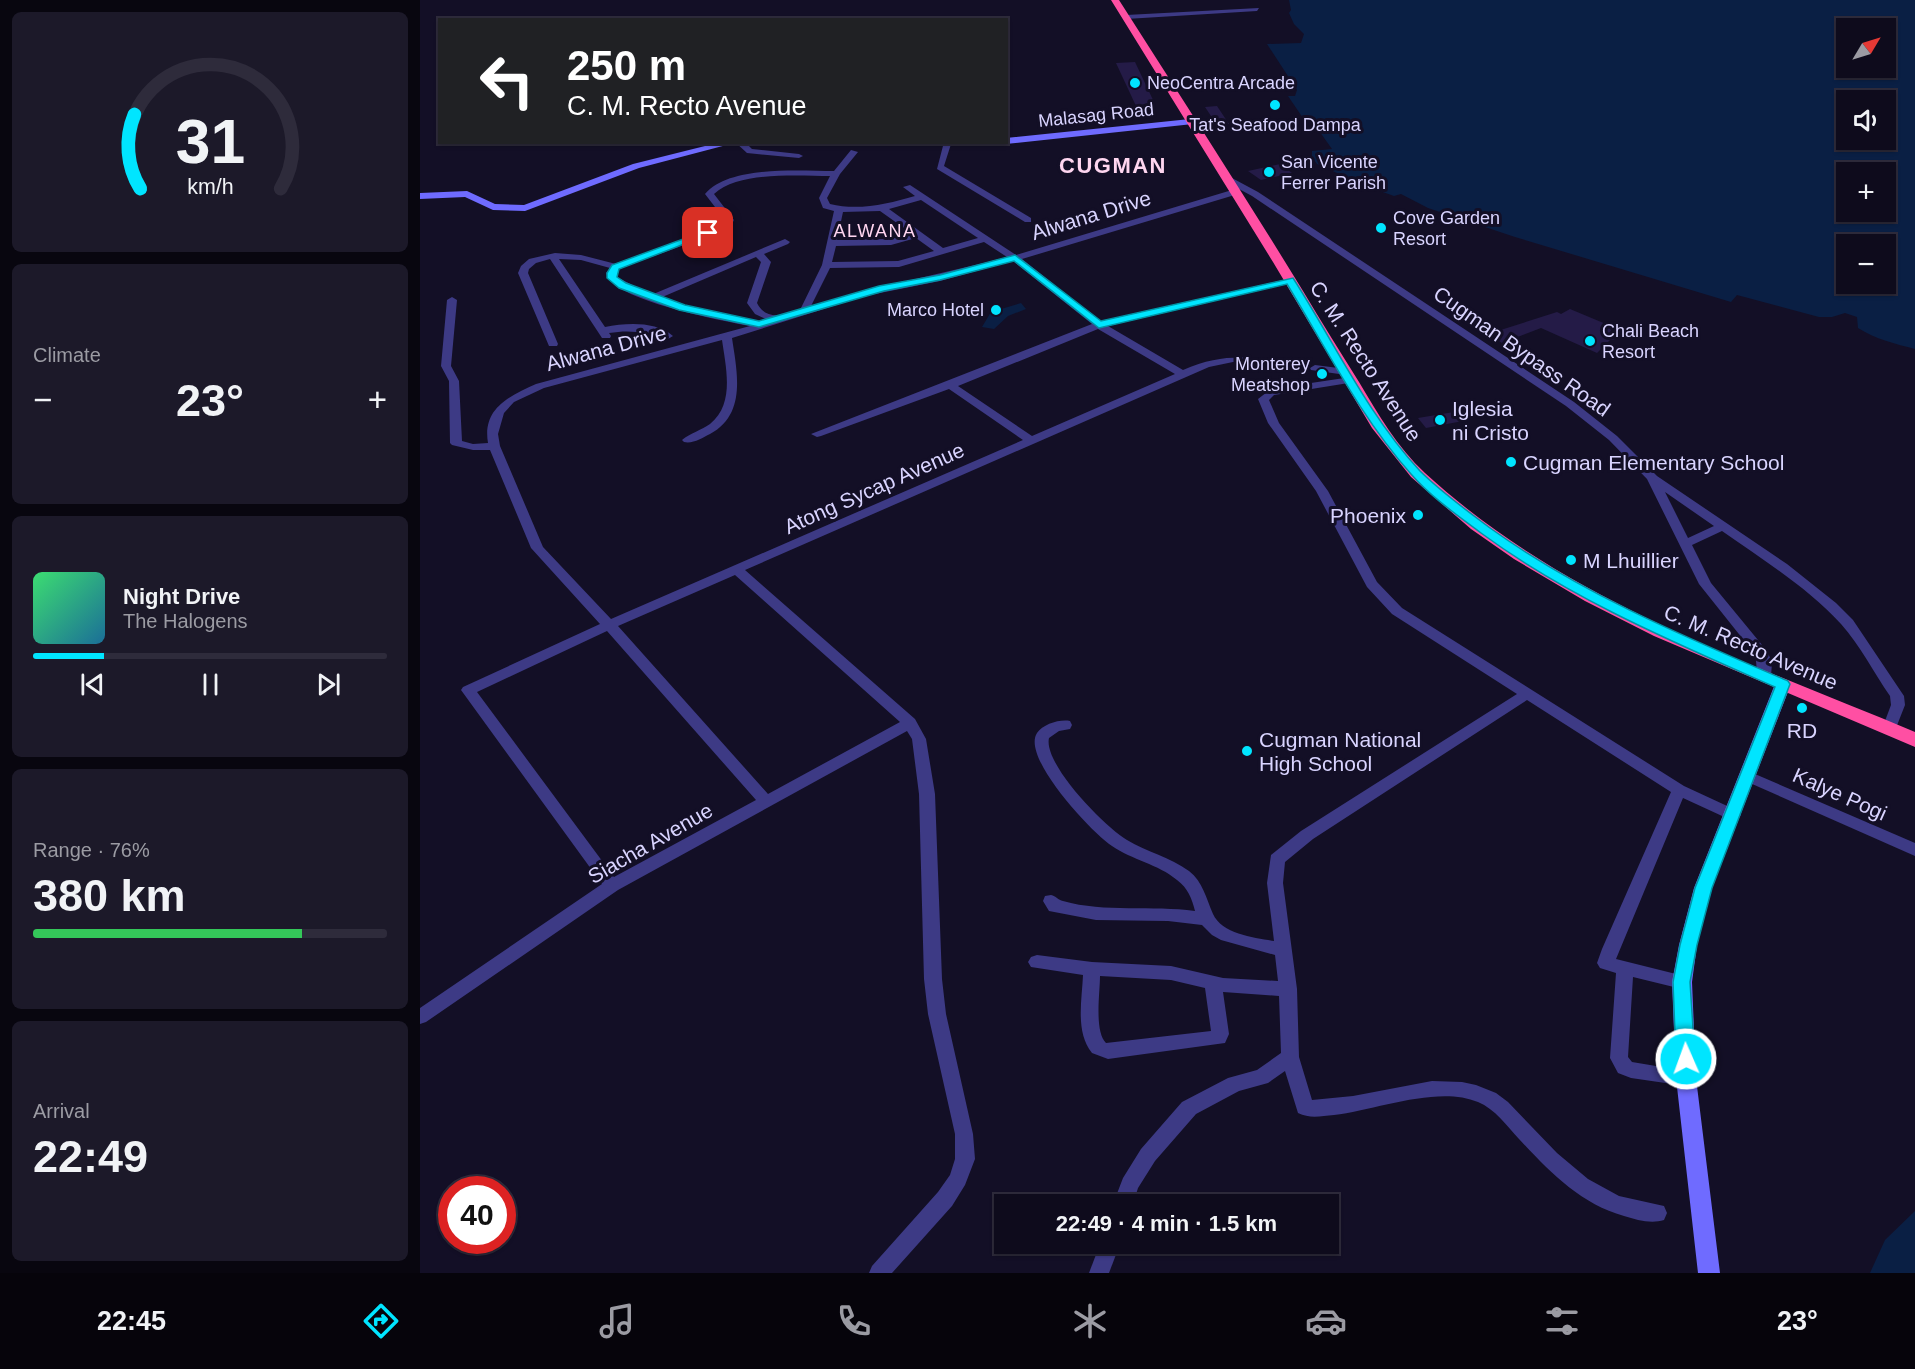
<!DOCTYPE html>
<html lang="en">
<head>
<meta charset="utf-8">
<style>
	body { margin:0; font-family:Arial,sans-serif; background:#1c1929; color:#f1f3f6; height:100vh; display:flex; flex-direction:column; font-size:22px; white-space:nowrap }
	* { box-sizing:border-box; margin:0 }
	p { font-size:20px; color:#9b9ba3 }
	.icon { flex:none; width:33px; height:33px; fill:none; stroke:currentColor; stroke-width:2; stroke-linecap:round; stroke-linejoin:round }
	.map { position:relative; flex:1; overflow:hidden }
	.sheet { display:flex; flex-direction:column; gap:12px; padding:12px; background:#08060f; width:420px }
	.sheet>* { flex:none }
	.banner { position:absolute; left:18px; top:18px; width:570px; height:126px; border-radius:0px; box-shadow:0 2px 4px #0004,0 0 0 2px #2e2b3b; background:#202124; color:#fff; overflow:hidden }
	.needle { width:39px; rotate:52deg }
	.fabs { position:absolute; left:1416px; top:18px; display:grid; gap:12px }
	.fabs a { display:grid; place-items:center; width:60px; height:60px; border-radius:0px; background:#0e0b1c; box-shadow:0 2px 4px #0004,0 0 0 2px #2e2b3b; font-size:30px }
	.speed { position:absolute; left:18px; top:1176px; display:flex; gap:12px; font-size:30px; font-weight:700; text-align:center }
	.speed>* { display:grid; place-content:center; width:78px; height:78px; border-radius:50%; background:#0e0b1c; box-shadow:0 2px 4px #0004,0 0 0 2px #2e2b3b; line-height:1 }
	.speed .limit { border:9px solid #d22; background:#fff; color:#111 }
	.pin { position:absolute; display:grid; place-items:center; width:51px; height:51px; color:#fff; margin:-26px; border-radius:12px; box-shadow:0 3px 9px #0006 }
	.me { position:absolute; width:66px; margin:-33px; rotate:358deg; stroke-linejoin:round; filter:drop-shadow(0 0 4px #0008) }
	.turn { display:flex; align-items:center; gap:21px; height:126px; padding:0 30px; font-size:27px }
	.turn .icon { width:78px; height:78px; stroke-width:2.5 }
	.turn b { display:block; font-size:42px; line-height:51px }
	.big { font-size:45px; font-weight:700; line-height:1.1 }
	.sheet .tile { flex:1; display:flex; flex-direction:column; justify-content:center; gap:9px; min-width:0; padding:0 21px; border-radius:9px; background:#1c1929 }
	.sheet .dial { align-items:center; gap:0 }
	.dial svg { height:156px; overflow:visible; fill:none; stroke:#2e2b3b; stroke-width:7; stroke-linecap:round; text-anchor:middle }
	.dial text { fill:#f1f3f6; stroke:none }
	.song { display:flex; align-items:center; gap:18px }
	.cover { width:72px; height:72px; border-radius:9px; background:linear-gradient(135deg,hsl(140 70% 55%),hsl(200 70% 35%)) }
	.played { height:6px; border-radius:3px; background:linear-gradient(90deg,#00e5ff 20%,#2e2b3b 20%) }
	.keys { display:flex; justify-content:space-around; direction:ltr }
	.heat { display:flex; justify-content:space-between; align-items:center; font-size:33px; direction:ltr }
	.charge { height:9px; border-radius:4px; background:linear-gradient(90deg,#34c759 76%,#2e2b3b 0) }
	.trip { position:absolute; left:574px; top:1194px; width:345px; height:60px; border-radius:0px; background:#0e0b1c; box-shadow:0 2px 4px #0004,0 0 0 2px #2e2b3b; font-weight:700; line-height:60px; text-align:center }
	.menu { display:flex; height:96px; justify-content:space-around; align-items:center; background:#06040b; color:#9b9ba3 }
	.menu .icon { width:42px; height:42px }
	.menu .active { color:#00e5ff }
	.menu b { font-size:27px; color:#f1f3f6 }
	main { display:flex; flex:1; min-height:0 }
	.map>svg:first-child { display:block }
	.water { fill:#0a1f44; fill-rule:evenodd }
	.building { fill:#241b47 }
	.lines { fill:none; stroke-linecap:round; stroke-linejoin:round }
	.street { fill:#3d3a85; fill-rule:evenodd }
	.secondary { fill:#6f6bff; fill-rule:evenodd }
	.highway { fill:#ff4fa3; fill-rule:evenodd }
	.route { fill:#00e5ff; stroke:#0095a6; stroke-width:1.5 }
	.poi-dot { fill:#00e5ff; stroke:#130f26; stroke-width:2 }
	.labels { text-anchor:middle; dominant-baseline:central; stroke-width:6; stroke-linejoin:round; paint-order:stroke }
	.far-poi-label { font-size:18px; fill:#d9d4ff; stroke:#130f26; text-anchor:start }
	.far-street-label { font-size:18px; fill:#d9d4ff; stroke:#130f26 }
	.far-neighbourhood-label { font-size:18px; letter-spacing:1.5px; fill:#ffd6f0; stroke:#130f26 }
	.street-label { font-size:21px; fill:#d9d4ff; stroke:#130f26 }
	.poi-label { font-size:21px; fill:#d9d4ff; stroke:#130f26; text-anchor:start }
	.far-district-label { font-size:22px; font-weight:bold; letter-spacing:1.5px; fill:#ffd6f0; stroke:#130f26 }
</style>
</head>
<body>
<main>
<section class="sheet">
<div class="tile dial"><svg viewBox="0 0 100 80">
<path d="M14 69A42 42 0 1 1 86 69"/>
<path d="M14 69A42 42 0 0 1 11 31" stroke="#00e5ff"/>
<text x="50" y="56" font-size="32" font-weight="700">31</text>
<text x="50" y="72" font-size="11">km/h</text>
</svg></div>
<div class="tile"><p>Climate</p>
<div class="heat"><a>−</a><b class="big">23°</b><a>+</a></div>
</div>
<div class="tile">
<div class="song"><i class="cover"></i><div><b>Night Drive</b><p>The Halogens</p></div></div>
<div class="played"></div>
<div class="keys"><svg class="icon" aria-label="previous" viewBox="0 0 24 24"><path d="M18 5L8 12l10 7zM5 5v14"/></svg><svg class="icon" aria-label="pause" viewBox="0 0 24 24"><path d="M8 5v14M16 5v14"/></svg><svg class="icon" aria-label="next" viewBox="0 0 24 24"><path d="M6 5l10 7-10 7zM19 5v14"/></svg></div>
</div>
<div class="tile"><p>Range · 76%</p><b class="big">380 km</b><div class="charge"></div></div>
<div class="tile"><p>Arrival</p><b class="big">22:49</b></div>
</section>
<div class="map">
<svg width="1495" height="1273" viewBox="0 0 1495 1273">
	<rect width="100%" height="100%" fill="#130f26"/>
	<g class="water">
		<path d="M869 0H1495V349C1476 344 1455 339 1438 328L1437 317 1425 313 1412 317H1399L1317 295 1311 302 1095 237 1008 208 981 194 974 196 946 186 897 164 892 157V151L912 149 892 121H885L868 96H875L877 90 847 44 881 43 884 34 874 24 869 13 871 10ZM1426 28H1466V68H1426ZM1426 100H1466V140H1426ZM1426 172H1466V212H1426ZM1426 244H1466V284H1426Z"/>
		<path d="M601 303 606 309 588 316 574 329 562 327 571 312Z"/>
		<path d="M1495 1211V1273H1450L1465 1240Z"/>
	</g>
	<g class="building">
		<path d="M715 62 734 102 716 106 696 63Z"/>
		<path d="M797 106 809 124 797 125 785 107Z"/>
		<path d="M860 164 872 173 841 180 828 171Z"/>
		<path d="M1150 309 1217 337 1190 340 1177 353 1121 328 1082 343 1068 334 1137 312 1141 314Z"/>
		<path d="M1034 412 1043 421 1006 428 998 418Z"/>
	</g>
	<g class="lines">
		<g class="street">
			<path d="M839 8 837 11 706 19 703 17 706 15Z"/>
			<path d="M315 142H325L332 149 379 154 383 156 379 158 327 153Z"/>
			<path d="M524 142 531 144 524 166 611 218V222H605L517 169Z"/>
			<path d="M431 150 438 152 420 174 407 198 410 204C438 211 468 204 495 196L483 187 490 185 596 255 812 190H818V194L602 259 681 322 872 278V282L688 326 763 370C809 350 837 359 885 364L890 367 885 370 813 362 789 367 325 570 495 719 506 739 515 794 522 979 526 1014 553 1134 555 1159 545 1185 532 1206 472 1273H449L452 1266 518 1192 530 1175 535 1159V1134L508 1014 504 979 499 794 492 739 487 731 198 890 6 1022 0 1024V1008L182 884 41 690 43 687 180 624 111 548 70 450H53L32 445 30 443 29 381 21 366 27 300 32 297 37 300 31 366 39 381 42 441 53 444 68 443C62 408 90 396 116 384L330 326C304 321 191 300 186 273L190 268 161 260 139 259 185 327C207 323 235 321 253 336L248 339C227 333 212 329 189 333L191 336 190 338H182L130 259 116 263 109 269 108 273 138 344 137 346H129L98 273 101 266 109 259 135 253 161 255 196 264 303 224 305 220 285 194C310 165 378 171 414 171ZM410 176 399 198 403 208 414 211 402 265 380 310C364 315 346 321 337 303L351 262 344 254 368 244 370 242 365 239 231 295 197 277 196 273 199 269 310 228 314 220 294 194C319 171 378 176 410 176ZM501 200 558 238 523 248 469 209ZM460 211 491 233 471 239 417 240 423 212ZM496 238 514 251 478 261 412 262 416 246 471 245ZM564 242 587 257C522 274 456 286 391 306L410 268 479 267ZM336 257 341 262 327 303 335 314 348 320C330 325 260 305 240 298ZM593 261 672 324 391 434 397 437 401 436 529 389 603 440 191 619 123 547 80 446 78 434 84 413 94 402 124 388 302 340C306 368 315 404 290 424 282 430 270 433 262 440L264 442C273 444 282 438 290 434 327 414 317 372 312 338L445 296 520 281ZM678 329 755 374 612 436 538 386ZM315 575 480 722 348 794 198 626ZM187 631 336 800 194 877 57 692Z"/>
			<path d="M806 178H812L838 192 1154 402 1197 436 1237 476 1367 564 1416 603 1433 620 1484 696 1485 705 1474 733H1464L1462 729 1471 705 1470 696C1454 673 1440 645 1421 624 1387 587 1343 560 1302 531L1272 545 1291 583 1347 651 1352 662 1351 677 1344 682 1339 680C1335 673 1338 662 1334 653L1279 584 1227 479 1189 440 1146 406 832 196 806 182ZM1245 492 1294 526 1268 538Z"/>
			<path d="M895 365 926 369 931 372 926 375 891 370 890 368Z"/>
			<path d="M931 377 936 380 935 382 854 395 849 400 859 423 908 491 957 582 982 608 1264 786 1318 811 1321 815 1318 819 1313 821 1263 798 1196 959 1268 977 1271 982 1268 987 1262 989 1213 977 1208 1057 1212 1062 1272 1072 1275 1078 1272 1084 1266 1086 1211 1078 1198 1073 1190 1058 1196 973 1180 968 1177 963 1182 949 1251 792 1107 700 893 839 865 862 863 883 877 989 879 1057 892 1100 933 1096 1012 1081 1042 1082 1056 1085 1076 1093 1088 1102 1137 1153 1168 1179 1199 1196 1244 1206 1247 1213 1244 1220C1231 1224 1217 1220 1204 1216 1160 1204 1129 1171 1099 1139 1087 1126 1075 1109 1058 1102 1018 1085 956 1110 914 1115 901 1116 890 1119 878 1113L865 1071 848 1083 819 1091 776 1114 735 1161 718 1188 713 1204H693L703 1178 721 1149 762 1102 808 1078 837 1070 861 1053 859 996 803 992 809 1034 805 1043 688 1059 672 1053C655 1032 662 1000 663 975L611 967 608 962 611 957 617 955 672 962 751 966 803 978 858 981 855 955 801 940 792 935 782 925 748 921 676 920 629 911 623 901 625 896 631 895C636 896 638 900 643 901 685 913 732 905 775 911 772 899 768 888 757 880 738 864 712 860 692 846 671 832 601 757 617 733 623 724 640 719 650 721L652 725 650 729 639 731 629 738C623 764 685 827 707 840 727 852 750 857 769 871 783 882 786 898 793 914 802 934 835 938 854 941L847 883 851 855 881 831 1097 694 972 614 947 587 896 491 848 423 838 399 851 389ZM680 976 751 980 785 988 791 1031 686 1043C674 1031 680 993 680 976Z"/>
			<path d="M1328 771 1495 843V856L1323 780 1320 776 1323 772Z"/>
			<path d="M680 1244H700L689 1273H669Z"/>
		</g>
		<g class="secondary">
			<path d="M770 119 773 120V124L586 144 583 142H586V138Z"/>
			<path d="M301 142H318L219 168 105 211 73 210 45 197 0 199V193L47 191 75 204 104 205 213 164Z"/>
			<path d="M385 142H558L554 145H389Z"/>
			<path d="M1363 679 1371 684 1292 888 1277 945 1272 982 1276 1078 1300 1273H1278L1256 1078 1252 982 1259 945 1274 888 1355 684Z"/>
		</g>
		<path class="highway" d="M691 0H699C761 97 823 193 883 291 901 321 920 352 939 382 958 414 977 447 1005 473 1143 600 1325 661 1495 732V747L1234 636 1165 601 1094 559 1051 529 991 477 952 428 853 262Z"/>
	</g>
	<path class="route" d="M285 231 293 233 199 269 197 277 206 283 265 305 339 321 459 286 520 275 595 255 681 321 873 278C914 342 948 415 1000 471 1021 492 1046 510 1070 528 1162 594 1265 637 1368 681L1370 684 1292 888 1277 945 1270 982 1275 1059 1272 1065 1266 1067 1259 1065 1256 1059 1253 982 1260 945 1275 888 1355 687C1253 642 1151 599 1061 533 1037 515 1011 497 991 474 941 418 906 348 867 284L679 328 594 261 520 280 464 291 339 327 259 310 199 288 187 278V273L192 265Z"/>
	<g class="poi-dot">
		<circle cx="715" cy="83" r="6"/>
		<circle cx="855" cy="105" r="6"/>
		<circle cx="849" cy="172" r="6"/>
		<circle cx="961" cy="228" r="6"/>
		<circle cx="576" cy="310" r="6"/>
		<circle cx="1170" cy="341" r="6"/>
		<circle cx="902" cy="374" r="6"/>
		<circle cx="1020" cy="420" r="6"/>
		<circle cx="1091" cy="462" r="6"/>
		<circle cx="998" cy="515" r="6"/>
		<circle cx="1151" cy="560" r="6"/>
		<circle cx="1382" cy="708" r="6"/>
		<circle cx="827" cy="751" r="6"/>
	</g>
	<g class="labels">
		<g class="far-poi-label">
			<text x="727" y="83">NeoCentra Arcade</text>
			<text x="855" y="125" text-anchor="middle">Tat's Seafood Dampa</text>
			<text x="861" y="162">San Vicente<tspan x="861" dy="21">Ferrer Parish</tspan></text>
			<text x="973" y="218">Cove Garden<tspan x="973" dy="21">Resort</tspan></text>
			<text x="564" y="310" text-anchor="end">Marco Hotel</text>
			<text x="1182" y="331">Chali Beach<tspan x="1182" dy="21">Resort</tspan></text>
			<text x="890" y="364" text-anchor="end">Monterey<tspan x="890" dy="21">Meatshop</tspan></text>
		</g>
		<g class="far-street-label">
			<text transform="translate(676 115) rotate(-6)">Malasag Road</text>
		</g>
		<g class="far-neighbourhood-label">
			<text x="455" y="231">ALWANA</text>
		</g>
		<g class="street-label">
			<text transform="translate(671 215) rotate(-17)">Alwana Drive</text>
			<text transform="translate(186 348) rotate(-15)">Alwana Drive</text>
			<text transform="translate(1102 351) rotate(35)">Cugman Bypass Road</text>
			<text transform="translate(946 361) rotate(57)">C. M. Recto Avenue</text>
			<text transform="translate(454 488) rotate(-24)">Atong Sycap Avenue</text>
			<text transform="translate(1331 647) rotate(23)">C. M. Recto Avenue</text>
			<text transform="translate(1420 794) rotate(24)">Kalye Pogi</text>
			<text transform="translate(230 843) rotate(-30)">Siacha Avenue</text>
		</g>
		<g class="poi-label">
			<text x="1032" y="408">Iglesia<tspan x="1032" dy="24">ni Cristo</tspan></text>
			<text x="1103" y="462">Cugman Elementary School</text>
			<text x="986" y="515" text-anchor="end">Phoenix</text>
			<text x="1163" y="560">M Lhuillier</text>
			<text x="1382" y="730" text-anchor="middle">RD</text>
			<text x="839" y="739">Cugman National<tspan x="839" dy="24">High School</tspan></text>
		</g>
		<g class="far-district-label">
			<text x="693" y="165">CUGMAN</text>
		</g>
	</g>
</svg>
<div class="fabs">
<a><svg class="needle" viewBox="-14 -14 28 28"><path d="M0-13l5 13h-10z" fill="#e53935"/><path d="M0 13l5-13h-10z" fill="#9b9ba3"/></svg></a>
<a><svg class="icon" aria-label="sound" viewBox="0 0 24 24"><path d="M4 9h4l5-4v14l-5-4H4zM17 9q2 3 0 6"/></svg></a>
<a>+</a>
<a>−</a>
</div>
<div class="speed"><div class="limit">40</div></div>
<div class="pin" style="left:288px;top:233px;background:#d93025"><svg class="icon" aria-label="arrive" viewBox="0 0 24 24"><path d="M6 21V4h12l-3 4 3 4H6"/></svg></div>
<svg class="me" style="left:1266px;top:1059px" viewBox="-20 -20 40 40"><circle r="17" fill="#00e5ff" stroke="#fff" stroke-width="3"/><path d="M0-11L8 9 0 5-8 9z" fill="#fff"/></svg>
<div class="trip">22:49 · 4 min · 1.5 km</div>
<div class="banner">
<div class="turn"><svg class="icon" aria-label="left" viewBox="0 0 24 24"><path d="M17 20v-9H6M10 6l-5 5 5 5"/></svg><div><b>250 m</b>C. M. Recto Avenue</div></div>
</div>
</div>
</main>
<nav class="menu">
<b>22:45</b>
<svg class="icon active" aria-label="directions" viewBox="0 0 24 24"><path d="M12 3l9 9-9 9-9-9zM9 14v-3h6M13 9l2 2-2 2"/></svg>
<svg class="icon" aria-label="music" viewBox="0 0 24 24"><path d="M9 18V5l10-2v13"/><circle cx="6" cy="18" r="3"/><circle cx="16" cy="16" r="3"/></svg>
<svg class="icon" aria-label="phone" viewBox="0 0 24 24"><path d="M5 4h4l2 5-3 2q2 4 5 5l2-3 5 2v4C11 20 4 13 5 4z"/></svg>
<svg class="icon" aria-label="climate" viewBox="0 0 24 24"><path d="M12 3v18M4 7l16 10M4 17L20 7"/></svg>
<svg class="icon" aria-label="car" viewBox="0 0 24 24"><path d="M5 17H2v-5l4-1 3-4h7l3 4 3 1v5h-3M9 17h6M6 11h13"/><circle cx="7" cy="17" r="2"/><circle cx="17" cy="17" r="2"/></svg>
<svg class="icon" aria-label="filters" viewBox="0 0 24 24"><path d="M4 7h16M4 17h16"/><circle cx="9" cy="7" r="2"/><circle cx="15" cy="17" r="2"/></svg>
<b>23°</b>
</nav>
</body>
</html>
